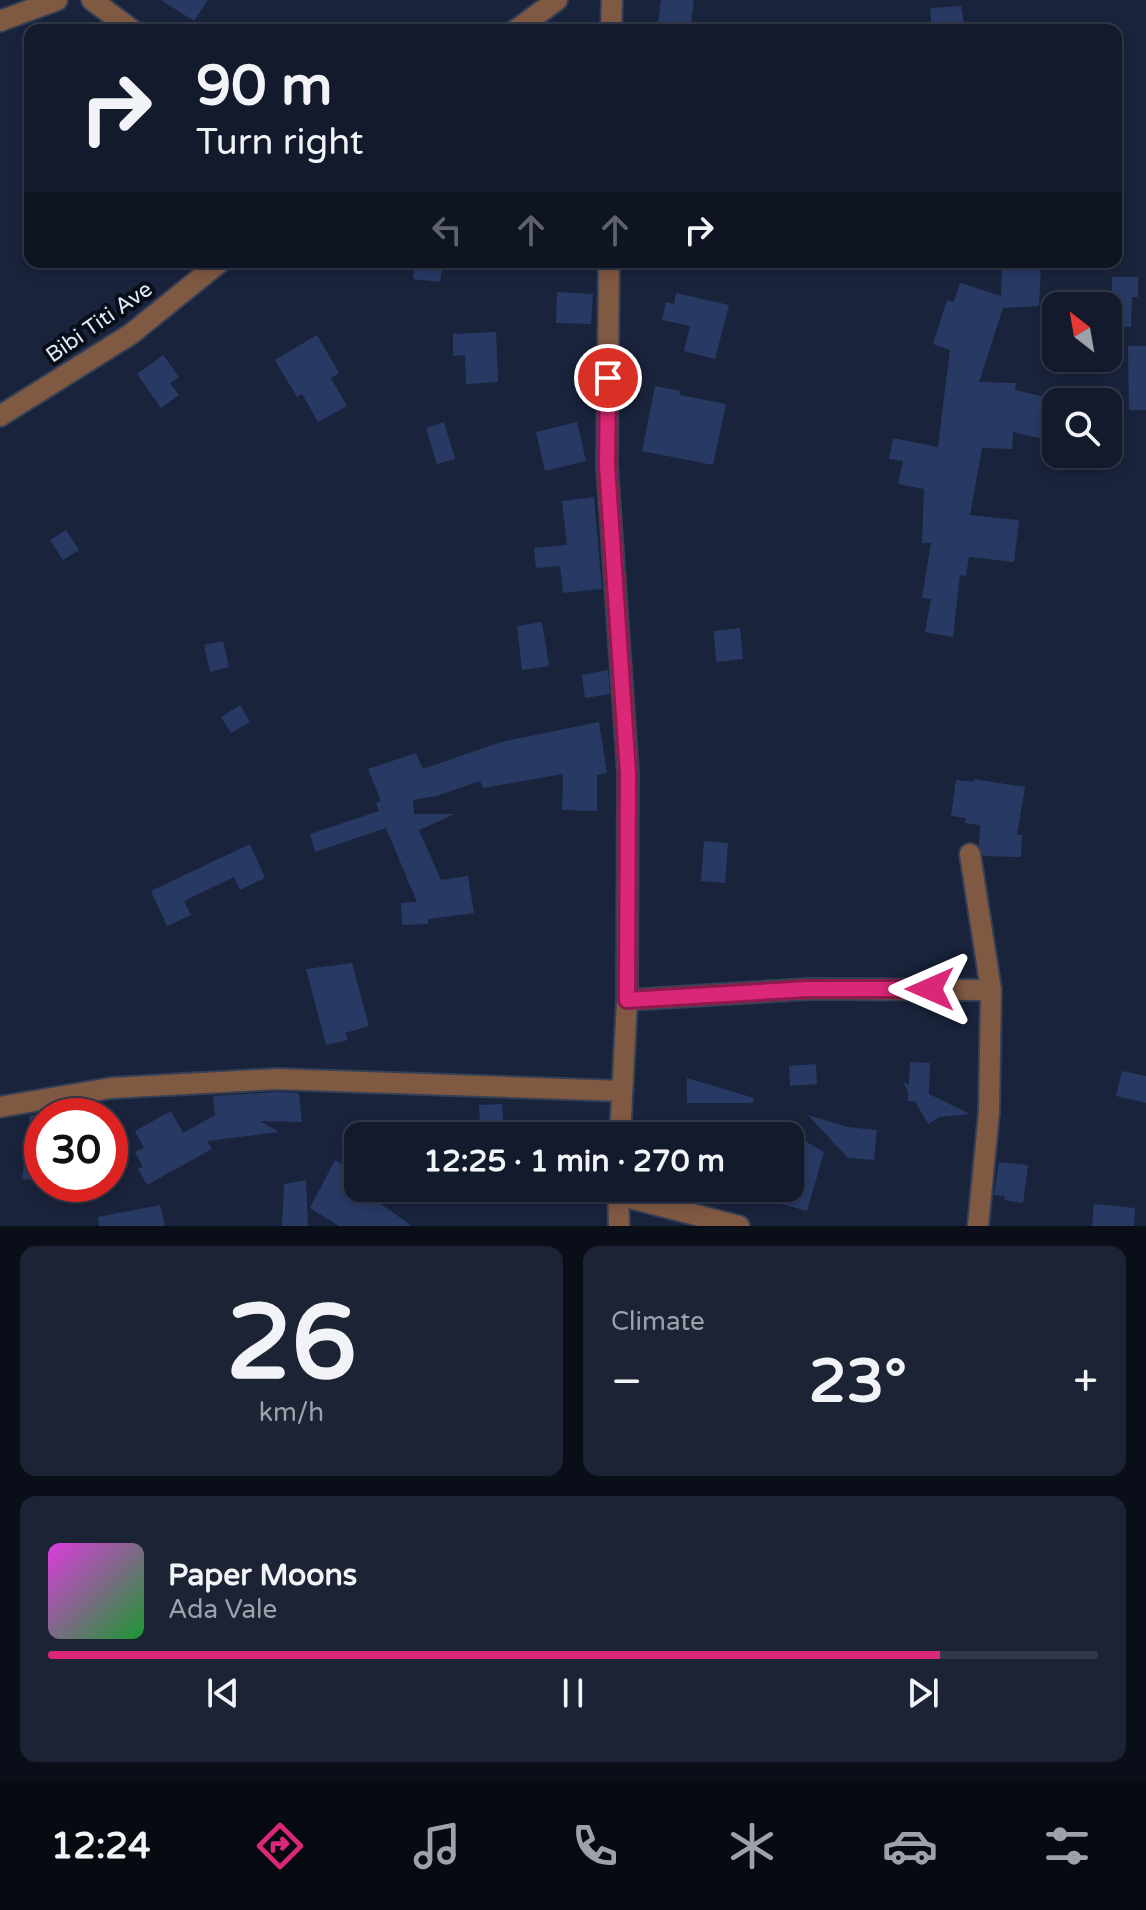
<!DOCTYPE html>
<html lang="en">
<head>
<meta charset="utf-8">
<style>
	body { margin:0; font-family:"Varela Round",sans-serif; background:#1c2334; color:#f1f3f6; height:100vh; display:flex; flex-direction:column; font-size:30px; white-space:nowrap }
	* { box-sizing:border-box; margin:0 }
	p { font-size:26px; color:#9da1a9 }
	.icon { flex:none; width:44px; height:44px; fill:none; stroke:currentColor; stroke-width:2; stroke-linecap:round; stroke-linejoin:round }
	.map { position:relative; height:1226px; overflow:hidden }
	.details { display:flex; flex-direction:column; gap:20px; padding:20px; background:#0a0e18; flex:1 }
	.details>* { flex:none }
	.top-card { position:absolute; left:24px; top:24px; width:1098px; height:244px; border-radius:16px; box-shadow:0 4px 12px #0003,0 0 0 2px #323848; background:#131a2c; color:#f1f3f6; overflow:hidden }
	.needle { width:52px; rotate:329deg }
	.tools { position:absolute; left:1042px; top:292px; display:grid; gap:16px }
	.tools a { display:grid; place-items:center; width:80px; height:80px; border-radius:16px; background:#131a2c; box-shadow:0 4px 12px #0003,0 0 0 2px #323848; font-size:40px }
	.speed { position:absolute; left:24px; top:1098px; display:flex; gap:16px; font-size:40px; font-weight:700; text-align:center }
	.speed>* { display:grid; place-content:center; width:104px; height:104px; border-radius:50%; background:#131a2c; box-shadow:0 4px 12px #0003,0 0 0 2px #323848; line-height:1 }
	.speed .limit { border:12px solid #d22; background:#fff; color:#111 }
	.pin { position:absolute; display:grid; place-items:center; width:68px; height:68px; color:#fff; margin:-34px; border:4px solid #fff; border-radius:50%; box-shadow:0 2px 8px #0007 }
	.me { position:absolute; width:88px; margin:-44px; rotate:270deg; stroke-linejoin:round; filter:drop-shadow(0 0 6px #0008) }
	.turn { display:flex; align-items:center; gap:28px; height:168px; padding:0 40px; font-size:36px }
	.turn .icon { width:104px; height:104px; stroke-width:2.5 }
	.turn b { display:block; font-size:56px; line-height:68px }
	.lanes { display:flex; align-items:center; height:76px; padding:0 40px; background:#0003; justify-content:center; gap:40px; direction:ltr }
	.lanes .off { opacity:.35 }
	.big { font-size:60px; font-weight:800; line-height:1.1 }
	.details .widget { flex:1; display:flex; flex-direction:column; justify-content:center; gap:12px; min-width:0; padding:0 28px; border-radius:16px; background:#1c2334 }
	.details .dial { align-items:center; gap:0 }
	.dial b { font-size:104px; line-height:1 }
	.song { display:flex; align-items:center; gap:24px }
	.cover { width:96px; height:96px; border-radius:12px; background:linear-gradient(135deg,hsl(300 70% 55%),hsl(130 70% 35%)) }
	.played { height:8px; border-radius:4px; background:linear-gradient(90deg,#db2777 85%,#323848 85%) }
	.keys { display:flex; justify-content:space-around; direction:ltr }
	.heat { display:flex; justify-content:space-between; align-items:center; font-size:44px; direction:ltr }
	.details .tiles { flex:1; display:grid; gap:20px; grid-template-columns:1fr 1fr }
	.widget:last-child { grid-column:span 2 }
	.trip { position:absolute; left:344px; top:1122px; width:460px; height:80px; border-radius:16px; background:#131a2c; box-shadow:0 4px 12px #0003,0 0 0 2px #323848; font-weight:800; line-height:80px; text-align:center }
	.menu { display:flex; height:128px; justify-content:space-around; align-items:center; background:#080a12; color:#9da1a9 }
	.menu .icon { width:56px; height:56px }
	.menu .active { color:#db2777 }
	.menu b { font-size:36px; color:#f1f3f6 }
	.map>svg:first-child { display:block }
	.building { fill:#283a64 }
	.lines { fill:none; stroke-linecap:round; stroke-linejoin:round }
	.minor-casing { stroke:#353f55; stroke-width:24 }
	.minor { stroke:#805943; stroke-width:20 }
	.route-casing { stroke:#8e194d; stroke-width:20 }
	.route { stroke:#db2777; stroke-width:14 }
	.labels { text-anchor:middle; dominant-baseline:central; stroke-width:8; stroke-linejoin:round; paint-order:stroke }
	.street-label { font-size:22px; fill:#e0e8f8; stroke:#080d17 }
</style>
</head>
<body>
<div class="map">
<svg width="1146" height="1226" viewBox="0 0 1146 1226">
	<rect width="100%" height="100%" fill="#19233b"/>
	<g class="building">
		<path d="M161 0H208L194 21Z"/>
		<path d="M661 0H694L690 30H657Z"/>
		<path d="M961 6 965 30H932L930 8Z"/>
		<path d="M414 262H443L440 282 413 279Z"/>
		<path d="M1002 265 1041 266 1039 306 1003 308 979 382 1016 383 1015 390 1053 399 1043 439 1013 432 1012 449 982 448 970 515 1019 520 1014 562 969 557 966 576 960 575 953 637 925 632 931 599 922 598 931 543H922L924 489 898 484 903 461 889 459 893 438 938 447 950 350 933 344 947 300 954 302 960 283 1001 296Z"/>
		<path d="M1112 277H1138V297H1132L1131 327 1111 326Z"/>
		<path d="M557 292 593 294 591 324 556 323Z"/>
		<path d="M676 293 729 305 715 359 684 351 690 326 662 320 666 302 674 304Z"/>
		<path d="M496 332 498 382 466 384 465 355 453 356V334Z"/>
		<path d="M317 335 339 373 331 378 347 406 318 422 302 394 297 397 275 360Z"/>
		<path d="M1128 346H1146V410H1129Z"/>
		<path d="M163 355 179 377 170 383 179 395 161 408 137 374Z"/>
		<path d="M655 386 680 391V395L726 404 713 465 642 451Z"/>
		<path d="M444 422 455 459 437 464 426 428Z"/>
		<path d="M577 422 586 461 545 471 536 432Z"/>
		<path d="M594 497 602 589 563 593 560 566 536 568 534 548 567 545 562 501Z"/>
		<path d="M66 530 79 550 63 560 50 540Z"/>
		<path d="M542 622 549 666 522 670 517 626Z"/>
		<path d="M740 628 743 659 716 662 714 631Z"/>
		<path d="M223 641 229 667 210 672 204 645Z"/>
		<path d="M608 670 610 694 585 698 582 675Z"/>
		<path d="M240 705 250 722 231 733 221 717Z"/>
		<path d="M599 722 607 773 597 775V811L562 810 563 774 483 788 480 781 437 796 413 800 414 814H455L419 830 441 880 468 876 474 913 428 919V924L402 925 401 903 417 902 386 828 315 852 310 834 379 811 376 803 381 801 368 769 416 753 423 769 501 742Z"/>
		<path d="M974 779 1025 787 1017 835H1022L1021 857 983 856 979 845 980 825 965 823 966 818 951 816 956 780 974 782Z"/>
		<path d="M704 841 728 843 725 883 701 881Z"/>
		<path d="M250 844 265 878 240 890 234 877 184 901 191 915 167 926 151 891Z"/>
		<path d="M352 963 369 1026 345 1033 348 1040 326 1045 306 969Z"/>
		<path d="M910 1062 930 1063 929 1094 970 1114 940 1117 928 1124 915 1101H908V1091L903 1082 909 1085Z"/>
		<path d="M816 1064 817 1084 790 1086 789 1066Z"/>
		<path d="M1122 1071 1146 1076V1103L1116 1096Z"/>
		<path d="M687 1078 754 1098 753 1103H687Z"/>
		<path d="M277 1092 299 1093 302 1122 260 1121 279 1132 207 1141 212 1149 147 1185 138 1169 143 1167 135 1152 144 1148 135 1131 171 1111 183 1133 215 1115 213 1096Z"/>
		<path d="M502 1104 504 1134 481 1135 479 1105Z"/>
		<path d="M30 1115 42 1116V1181L22 1179Z"/>
		<path d="M808 1115 847 1127 877 1130 874 1160 848 1158Z"/>
		<path d="M805 1141 824 1152 807 1211 744 1194 745 1188H793Z"/>
		<path d="M335 1160 358 1172V1188L412 1226H339L310 1208Z"/>
		<path d="M999 1162 1028 1165 1023 1203 1004 1200 1005 1196 994 1195Z"/>
		<path d="M306 1180 308 1226H282L284 1184Z"/>
		<path d="M1094 1204 1135 1208 1134 1226H1092Z"/>
		<path d="M160 1205 165 1226H99L98 1217Z"/>
	</g>
	<g class="lines">
		<defs>
			<g id="minor">
				<path d="M92 0 132 30"/>
				<path d="M0 21 57 0"/>
				<path d="M516 30 557 0"/>
				<path d="M611 30 612 0"/>
				<path d="M609 262 607 466 628 773 627 1000 620 1136"/>
				<path d="M0 416 131 334 220 262"/>
				<path d="M970 854 991 990 989 1112 978 1226"/>
				<path d="M627 1000 808 989 991 990"/>
				<path d="M0 1107 111 1088 277 1079 622 1091"/>
				<path d="M618 1188 619 1226"/>
				<path d="M618 1195 739 1226"/>
			</g>
		</defs>
		<use href="#minor" class="minor-casing"/>
		<use href="#minor" class="minor"/>
	</g>
	<g class="lines">
		<defs>
			<path id="route" d="M608 378 607 466 628 773 627 1000 808 989H930"/>
		</defs>
		<use href="#route" class="route-casing"/>
		<use href="#route" class="route"/>
	</g>
	<g class="labels">
		<g class="street-label">
			<text transform="translate(99 322) rotate(-35)">Bibi Titi Ave</text>
		</g>
	</g>
</svg>
<div class="tools">
<a><svg class="needle" viewBox="-14 -14 28 28"><path d="M0-13l5 13h-10z" fill="#e53935"/><path d="M0 13l5-13h-10z" fill="#9da1a9"/></svg></a>
<a><svg class="icon" aria-label="search" viewBox="0 0 24 24"><circle cx="10" cy="10" r="6"/><path d="M15 15l6 6"/></svg></a>
</div>
<div class="speed"><div class="limit">30</div></div>
<div class="pin" style="left:608px;top:378px;background:#d93025"><svg class="icon" aria-label="arrive" viewBox="0 0 24 24"><path d="M6 21V4h12l-3 4 3 4H6"/></svg></div>
<svg class="me" style="left:930px;top:989px" viewBox="-20 -20 40 40"><path d="M0-17L14 15 0 8-14 15z" fill="#db2777" stroke="#fff" stroke-width="4"/></svg>
<div class="trip">12:25 · 1 min · 270 m</div>
<div class="top-card">
<div class="turn"><svg class="icon" aria-label="right" viewBox="0 0 24 24"><path d="M7 20v-9h11M14 6l5 5-5 5"/></svg><div><b>90 m</b>Turn right</div></div>
<div class="lanes"><svg class="icon off" aria-label="left" viewBox="0 0 24 24"><path d="M17 20v-9H6M10 6l-5 5 5 5"/></svg><svg class="icon off" aria-label="ahead" viewBox="0 0 24 24"><path d="M12 20V5M6 11l6-6 6 6"/></svg><svg class="icon off" aria-label="ahead" viewBox="0 0 24 24"><path d="M12 20V5M6 11l6-6 6 6"/></svg><svg class="icon" aria-label="right" viewBox="0 0 24 24"><path d="M7 20v-9h11M14 6l5 5-5 5"/></svg></div>
</div>
</div>
<section class="details">
<div class="tiles">
<div class="widget dial"><b>26</b><p>km/h</p></div>
<div class="widget"><p>Climate</p>
<div class="heat"><a>−</a><b class="big">23°</b><a>+</a></div>
</div>
<div class="widget">
<div class="song"><i class="cover"></i><div><b>Paper Moons</b><p>Ada Vale</p></div></div>
<div class="played"></div>
<div class="keys"><svg class="icon" aria-label="previous" viewBox="0 0 24 24"><path d="M18 5L8 12l10 7zM5 5v14"/></svg><svg class="icon" aria-label="pause" viewBox="0 0 24 24"><path d="M8 5v14M16 5v14"/></svg><svg class="icon" aria-label="next" viewBox="0 0 24 24"><path d="M6 5l10 7-10 7zM19 5v14"/></svg></div>
</div>
</div>
</section>
<nav class="menu">
<b>12:24</b>
<svg class="icon active" aria-label="directions" viewBox="0 0 24 24"><path d="M12 3l9 9-9 9-9-9zM9 14v-3h6M13 9l2 2-2 2"/></svg>
<svg class="icon" aria-label="music" viewBox="0 0 24 24"><path d="M9 18V5l10-2v13"/><circle cx="6" cy="18" r="3"/><circle cx="16" cy="16" r="3"/></svg>
<svg class="icon" aria-label="phone" viewBox="0 0 24 24"><path d="M5 4h4l2 5-3 2q2 4 5 5l2-3 5 2v4C11 20 4 13 5 4z"/></svg>
<svg class="icon" aria-label="climate" viewBox="0 0 24 24"><path d="M12 3v18M4 7l16 10M4 17L20 7"/></svg>
<svg class="icon" aria-label="car" viewBox="0 0 24 24"><path d="M5 17H2v-5l4-1 3-4h7l3 4 3 1v5h-3M9 17h6M6 11h13"/><circle cx="7" cy="17" r="2"/><circle cx="17" cy="17" r="2"/></svg>
<svg class="icon" aria-label="filters" viewBox="0 0 24 24"><path d="M4 7h16M4 17h16"/><circle cx="9" cy="7" r="2"/><circle cx="15" cy="17" r="2"/></svg>
</nav>
</body>
</html>
